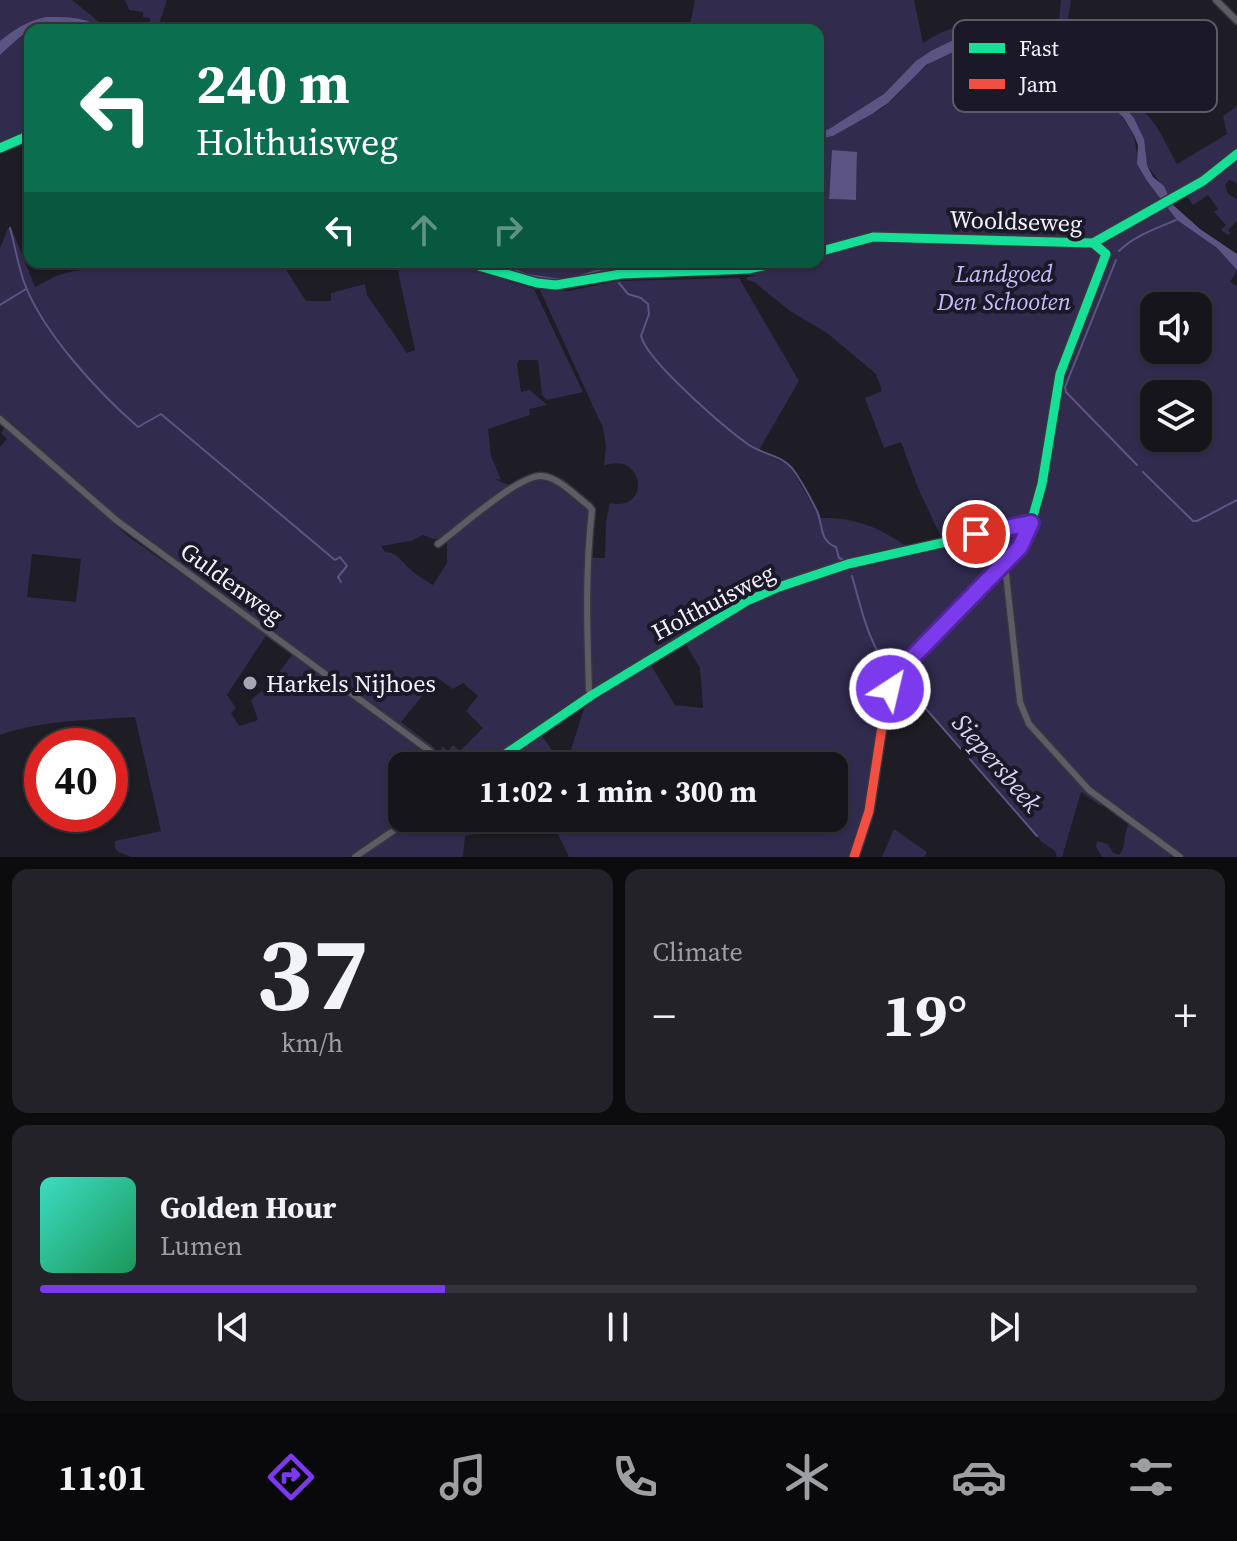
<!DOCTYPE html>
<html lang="en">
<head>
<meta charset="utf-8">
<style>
	body { margin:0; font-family:"Source Serif 4",serif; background:#232228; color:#f1f3f6; height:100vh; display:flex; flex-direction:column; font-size:30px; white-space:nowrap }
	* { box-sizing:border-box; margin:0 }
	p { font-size:26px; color:#9e9fa3 }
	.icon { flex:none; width:44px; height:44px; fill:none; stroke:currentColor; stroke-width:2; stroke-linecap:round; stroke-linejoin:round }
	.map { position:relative; height:857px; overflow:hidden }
	.panel { display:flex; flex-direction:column; gap:12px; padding:12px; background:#0c0c0f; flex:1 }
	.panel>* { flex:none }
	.banner { position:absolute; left:24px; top:24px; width:800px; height:244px; border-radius:16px; box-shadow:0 2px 6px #0004,0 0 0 2px #35343a; background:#0b6e4f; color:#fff; overflow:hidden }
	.tools { position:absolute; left:1140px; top:292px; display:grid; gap:16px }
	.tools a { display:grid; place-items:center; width:72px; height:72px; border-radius:16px; background:#16151b; box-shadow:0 2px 6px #0004,0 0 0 2px #35343a; font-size:40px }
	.speed { position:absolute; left:24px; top:728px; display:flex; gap:16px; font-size:40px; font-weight:700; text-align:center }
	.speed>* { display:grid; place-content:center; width:104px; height:104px; border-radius:50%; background:#16151b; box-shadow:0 2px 6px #0004,0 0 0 2px #35343a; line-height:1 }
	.speed .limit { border:12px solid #d22; background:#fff; color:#111 }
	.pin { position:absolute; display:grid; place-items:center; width:68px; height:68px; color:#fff; margin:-34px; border:4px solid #fff; border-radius:50%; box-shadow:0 2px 8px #0007 }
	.me { position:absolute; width:88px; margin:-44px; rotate:35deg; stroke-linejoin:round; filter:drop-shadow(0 0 6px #0008) }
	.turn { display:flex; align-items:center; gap:28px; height:168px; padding:0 40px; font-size:36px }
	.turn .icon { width:104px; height:104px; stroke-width:2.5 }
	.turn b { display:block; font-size:56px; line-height:68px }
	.lanes { display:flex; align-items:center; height:76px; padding:0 40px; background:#0003; justify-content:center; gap:40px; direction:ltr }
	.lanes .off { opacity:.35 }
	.big { font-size:60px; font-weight:700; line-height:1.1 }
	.panel .card { flex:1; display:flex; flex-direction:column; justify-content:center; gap:12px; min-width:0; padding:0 28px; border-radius:16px; background:#232228 }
	.panel .dial { align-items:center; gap:0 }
	.dial b { font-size:104px; line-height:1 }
	.song { display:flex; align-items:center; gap:24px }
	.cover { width:96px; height:96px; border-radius:12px; background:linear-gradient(135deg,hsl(170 70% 55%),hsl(150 70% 35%)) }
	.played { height:8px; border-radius:4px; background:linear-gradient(90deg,#7c3aed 35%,#35343a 35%) }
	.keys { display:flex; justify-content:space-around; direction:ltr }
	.heat { display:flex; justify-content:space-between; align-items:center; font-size:44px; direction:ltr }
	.panel .tiles { flex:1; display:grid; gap:12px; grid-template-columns:1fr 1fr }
	.card:last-child { grid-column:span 2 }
	.trip { position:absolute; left:388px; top:752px; width:460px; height:80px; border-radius:16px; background:#16151b; box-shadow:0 2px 6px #0004,0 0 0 2px #35343a; font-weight:700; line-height:80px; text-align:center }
	.dock { display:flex; height:128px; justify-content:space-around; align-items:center; background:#09080b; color:#9e9fa3 }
	.dock .icon { width:56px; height:56px }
	.dock .selected { color:#7c3aed }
	.dock b { font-size:36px; color:#f1f3f6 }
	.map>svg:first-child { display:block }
	.green { fill:#312b4e; fill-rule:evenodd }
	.water { fill:#5c5482 }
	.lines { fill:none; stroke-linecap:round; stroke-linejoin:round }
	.stream { stroke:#5c5482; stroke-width:2 }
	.street-casing { stroke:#38363d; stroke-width:9 }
	.fast-casing { stroke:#38363d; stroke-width:12 }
	.jam-casing { stroke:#38363d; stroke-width:12 }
	.street { stroke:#5d5c64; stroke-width:6 }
	.fast { stroke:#16e098; stroke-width:9 }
	.jam { stroke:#f24e42; stroke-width:9 }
	.route-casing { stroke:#51269a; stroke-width:20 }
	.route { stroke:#7c3aed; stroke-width:14 }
	.poi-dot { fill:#a8a6b0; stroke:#1b1928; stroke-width:3 }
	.labels { text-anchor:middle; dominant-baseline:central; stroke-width:8; stroke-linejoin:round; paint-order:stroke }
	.street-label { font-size:24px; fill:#f2f1fc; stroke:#1b1928 }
	.park-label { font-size:24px; font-style:italic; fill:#c6befc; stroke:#1b1928 }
	.poi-label { font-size:24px; fill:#f2f1fc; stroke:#1b1928; text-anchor:start }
	.water-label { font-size:26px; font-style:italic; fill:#d6d3f2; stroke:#1b1928 }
	.key { fill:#1b1928; stroke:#5c5a68; stroke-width:2 }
	.key-label { font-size:22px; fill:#f2f1fc }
</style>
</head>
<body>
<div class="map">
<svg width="1237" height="857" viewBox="0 0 1237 857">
	<rect width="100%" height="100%" fill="#1e1c24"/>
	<g class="green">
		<path d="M0 0H72L109 30H30V133L0 144Z"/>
		<path d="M125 0H167L157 30H150V18L143 17V12L129 10Z"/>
		<path d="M695 0H914L923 43C966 14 1010 19 1058 30L1061 0H1071C1070 11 1065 27 1068 38 1076 74 1116 91 1143 111 1158 123 1167 147 1177 164L1227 134 1223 116 1237 106V151L1202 179 1167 197 1161 184 1147 165 1140 130 1134 118 1118 100 1080 69 1065 52 1042 39 1030 36 981 32 951 41 922 57 884 94 865 108 829 129 818 132V30H689Z"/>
		<path d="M991 41 1046 49 1120 114 1134 135 1139 168 1163 200 1151 209 1153 214 1167 207 1177 220 1217 248 1237 270 1230 282 1237 286V857H1182L1090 789 1030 723 1021 702 1007 570 996 577 1007 586 1021 711C1035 741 1077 782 1103 802L1101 806 1081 792 1062 857H1057L1055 851 1042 842 899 678 888 717 878 781 880 788 875 786 889 703 898 675 986 584 974 591 899 667 890 683 868 807 852 857H569L550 818H834V766H566L586 702 649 662 675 705 703 708 700 668 684 641C739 609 786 583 848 566 882 557 918 552 951 541L949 537 848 563 779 586 729 610 594 691 591 688 589 558H605L606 522 610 503C652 512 644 450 604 466L606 446 603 428 540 290 568 291 617 281 739 278 799 381 759 450 790 466 820 518C855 517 879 527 907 547L939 539 940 535 918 488 901 442 884 448 865 398 882 391 876 374 827 333 790 311 754 282 747 280V277L757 276 748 275 749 269 768 262H818L826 154 818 152V139L833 136 881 109 897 95 912 77 933 61 972 43ZM832 150 857 153 856 200 829 199ZM1154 306H1198V350H1154ZM1154 394H1198V438H1154Z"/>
		<path d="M1237 157V183L1229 180 1225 185 1228 194 1237 199V221L1228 230 1231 233 1228 235 1221 230 1226 225 1214 212 1218 209 1208 195 1193 205 1186 195Z"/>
		<path d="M11 227 35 287 56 276 73 271 167 262H281L306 301H331V293L365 284 367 295 407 353 415 350 396 262H436L442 267 464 268 534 289 583 392 547 400 542 395 538 360H519L517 364 521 392 530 390 547 405 529 409 530 415 488 429 491 456 501 480 494 479 512 486 443 538 433 539 423 535 411 541 381 546 385 552C397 552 402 562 411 570 417 576 426 580 433 585L447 563V541L513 489 538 478 557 485 589 511 584 583 587 696 485 766H452L439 756 442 746 448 751 453 745 460 751 483 728 466 711 478 696 463 683 453 689 437 678 401 722 436 749 431 750 139 536 0 417V248L8 228Z"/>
		<path d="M474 262H687V267L548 282Z"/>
		<path d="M5 428 129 537 267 634 227 695 236 708 231 713 239 726 258 720 251 700 269 685 293 654 448 766H402V818H409L352 857H132L118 852 115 848V841L161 831 135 717C90 720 43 720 0 735V447L7 439 1 433ZM32 554 81 559 76 602 27 597Z"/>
		<path d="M540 733 563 766H534L535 764 527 761 521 766H497L496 762Z"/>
		<path d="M415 818H545L465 836 463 857H358Z"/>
		<path d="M1130 822 1177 857H1102L1096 847 1097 841 1108 844 1112 852 1119 855C1128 845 1122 832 1130 822Z"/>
		<path d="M894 829 927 852 924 857H882Z"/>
	</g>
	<g class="water">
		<path d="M46 17C62 17 91 16 100 30H76L74 27C33 22 29 28 0 55V41C15 29 27 21 46 17Z"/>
		<path d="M986 32 1042 39 1065 52 1080 69 1118 100 1134 118 1144 139 1147 165 1153 177 1164 186 1172 204 1200 229 1237 254V270L1217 248 1177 220 1147 181 1137 164 1138 145 1134 135 1123 117 1064 64 1041 47 992 41 972 43 926 65 888 103 872 114 833 136 818 139V132L829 129 884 94 916 61 931 51 951 41Z"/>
		<path d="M832 150 857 152 856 200 829 199Z"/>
	</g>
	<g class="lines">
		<g class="stream">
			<path d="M10 228C15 246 18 265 24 282 42 332 99 393 138 427L161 414 335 560 340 557 347 566 338 577 341 582"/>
			<path d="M1119 251C1134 236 1157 228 1176 220"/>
			<path d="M1116 260 1065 387 1066 392 1137 465"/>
			<path d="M496 262 527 275 562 280"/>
			<path d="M580 276 603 269 608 271"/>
			<path d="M619 283 628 294 641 298 648 304 649 314 641 336C647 361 725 428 749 445 762 454 781 455 792 468 801 480 810 497 817 511 823 524 819 541 836 547L839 558 846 561"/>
			<path d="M0 305 26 289"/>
			<path d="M1143 472 1193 521H1197L1237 500"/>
			<path d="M852 576C861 607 869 648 892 672"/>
			<path d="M899 678 1037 836"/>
		</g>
		<defs>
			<g id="street">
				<path d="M1216 0 1237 21"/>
				<path d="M0 419 116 520 450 766"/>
				<path d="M438 544C459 529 519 474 542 476 558 477 577 497 589 506L592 510C585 570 587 630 589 690L592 695"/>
				<path d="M1001 567 1006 574 1020 702 1029 724 1089 790 1180 857"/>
				<path d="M355 857 412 818"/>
			</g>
			<g id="fast">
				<path d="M0 148 30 135"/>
				<path d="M818 252 873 237 1093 243 1203 181 1237 154"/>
				<path d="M465 262 537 283 556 285 621 274 748 269 782 262"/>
				<path d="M940 630 1020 547 1030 527 1042 484 1060 374 1106 254 1093 243"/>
				<path d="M488 766 592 695 747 601 779 587 848 564 1031 523"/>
			</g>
			<path id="jam" d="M854 857 869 811 885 707 894 677 940 630"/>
		</defs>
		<use href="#street" class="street-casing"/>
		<use href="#fast" class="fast-casing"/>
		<use href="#jam" class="jam-casing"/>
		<use href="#street" class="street"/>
		<use href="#fast" class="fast"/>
		<use href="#jam" class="jam"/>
	</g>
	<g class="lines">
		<defs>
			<path id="route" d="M890 689 899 671 1020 547 1031 523 976 534"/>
		</defs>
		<use href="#route" class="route-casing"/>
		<use href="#route" class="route"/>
	</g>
	<circle class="poi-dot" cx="250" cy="683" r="8"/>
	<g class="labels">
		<g class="street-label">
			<text transform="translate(1016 221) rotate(2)">Wooldseweg</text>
			<text transform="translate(232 583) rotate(36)">Guldenweg</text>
			<text transform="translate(713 602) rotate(-28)">Holthuisweg</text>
		</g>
		<g class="park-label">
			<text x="1004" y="273">Landgoed<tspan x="1004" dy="28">Den Schooten</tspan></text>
		</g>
		<g class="poi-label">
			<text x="266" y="683">Harkels Nijhoes</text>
		</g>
		<g class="water-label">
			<text transform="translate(997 763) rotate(49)">Siepersbeek</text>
		</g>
	</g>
	<rect x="953" y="20" width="264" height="92" rx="12" class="key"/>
	<rect x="969" y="43" width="36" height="10" fill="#16e098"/>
	<rect x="969" y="79" width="36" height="10" fill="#f24e42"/>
	<g class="key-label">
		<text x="1019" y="56">Fast</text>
		<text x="1019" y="92">Jam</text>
	</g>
</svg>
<div class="tools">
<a><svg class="icon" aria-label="sound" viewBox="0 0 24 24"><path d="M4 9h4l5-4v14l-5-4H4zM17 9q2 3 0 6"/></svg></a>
<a><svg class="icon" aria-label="layers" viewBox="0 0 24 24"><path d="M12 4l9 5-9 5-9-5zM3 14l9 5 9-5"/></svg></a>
</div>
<div class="speed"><div class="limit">40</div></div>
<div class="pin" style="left:976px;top:534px;background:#d93025"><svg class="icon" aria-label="arrive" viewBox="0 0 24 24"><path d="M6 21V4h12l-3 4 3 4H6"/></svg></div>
<svg class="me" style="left:890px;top:689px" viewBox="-20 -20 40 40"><circle r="17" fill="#7c3aed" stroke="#fff" stroke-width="3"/><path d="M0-11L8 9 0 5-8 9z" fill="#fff"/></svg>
<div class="trip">11:02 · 1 min · 300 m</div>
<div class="banner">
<div class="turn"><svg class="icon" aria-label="left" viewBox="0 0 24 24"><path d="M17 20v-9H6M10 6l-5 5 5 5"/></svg><div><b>240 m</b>Holthuisweg</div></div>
<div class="lanes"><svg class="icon" aria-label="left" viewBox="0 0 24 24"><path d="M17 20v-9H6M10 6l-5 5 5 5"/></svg><svg class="icon off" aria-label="ahead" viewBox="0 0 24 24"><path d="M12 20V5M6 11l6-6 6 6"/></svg><svg class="icon off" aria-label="right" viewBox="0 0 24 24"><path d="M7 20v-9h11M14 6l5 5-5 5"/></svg></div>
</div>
</div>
<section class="panel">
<div class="tiles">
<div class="card dial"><b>37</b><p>km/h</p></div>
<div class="card"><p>Climate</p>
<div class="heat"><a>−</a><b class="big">19°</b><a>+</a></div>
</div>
<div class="card">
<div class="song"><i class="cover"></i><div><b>Golden Hour</b><p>Lumen</p></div></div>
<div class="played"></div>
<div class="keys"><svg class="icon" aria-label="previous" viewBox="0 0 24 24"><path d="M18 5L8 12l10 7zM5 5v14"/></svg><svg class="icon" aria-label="pause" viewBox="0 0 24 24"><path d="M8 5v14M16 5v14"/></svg><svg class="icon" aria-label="next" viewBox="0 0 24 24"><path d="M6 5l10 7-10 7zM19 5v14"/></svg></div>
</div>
</div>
</section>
<nav class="dock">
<b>11:01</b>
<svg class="icon selected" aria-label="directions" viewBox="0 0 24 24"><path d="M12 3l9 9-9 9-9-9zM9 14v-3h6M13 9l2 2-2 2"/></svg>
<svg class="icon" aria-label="music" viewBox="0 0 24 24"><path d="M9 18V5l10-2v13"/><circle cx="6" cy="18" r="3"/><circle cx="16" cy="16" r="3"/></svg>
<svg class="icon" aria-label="phone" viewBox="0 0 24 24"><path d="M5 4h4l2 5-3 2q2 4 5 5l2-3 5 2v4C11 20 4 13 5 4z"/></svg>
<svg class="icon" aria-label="climate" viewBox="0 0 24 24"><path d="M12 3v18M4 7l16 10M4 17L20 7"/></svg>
<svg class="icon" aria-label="car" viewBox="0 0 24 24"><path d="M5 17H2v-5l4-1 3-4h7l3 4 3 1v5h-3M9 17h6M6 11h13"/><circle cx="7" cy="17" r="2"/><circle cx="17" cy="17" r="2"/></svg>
<svg class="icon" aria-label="filters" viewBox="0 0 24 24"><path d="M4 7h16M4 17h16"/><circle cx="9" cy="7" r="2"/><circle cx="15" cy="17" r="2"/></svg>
</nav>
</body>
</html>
